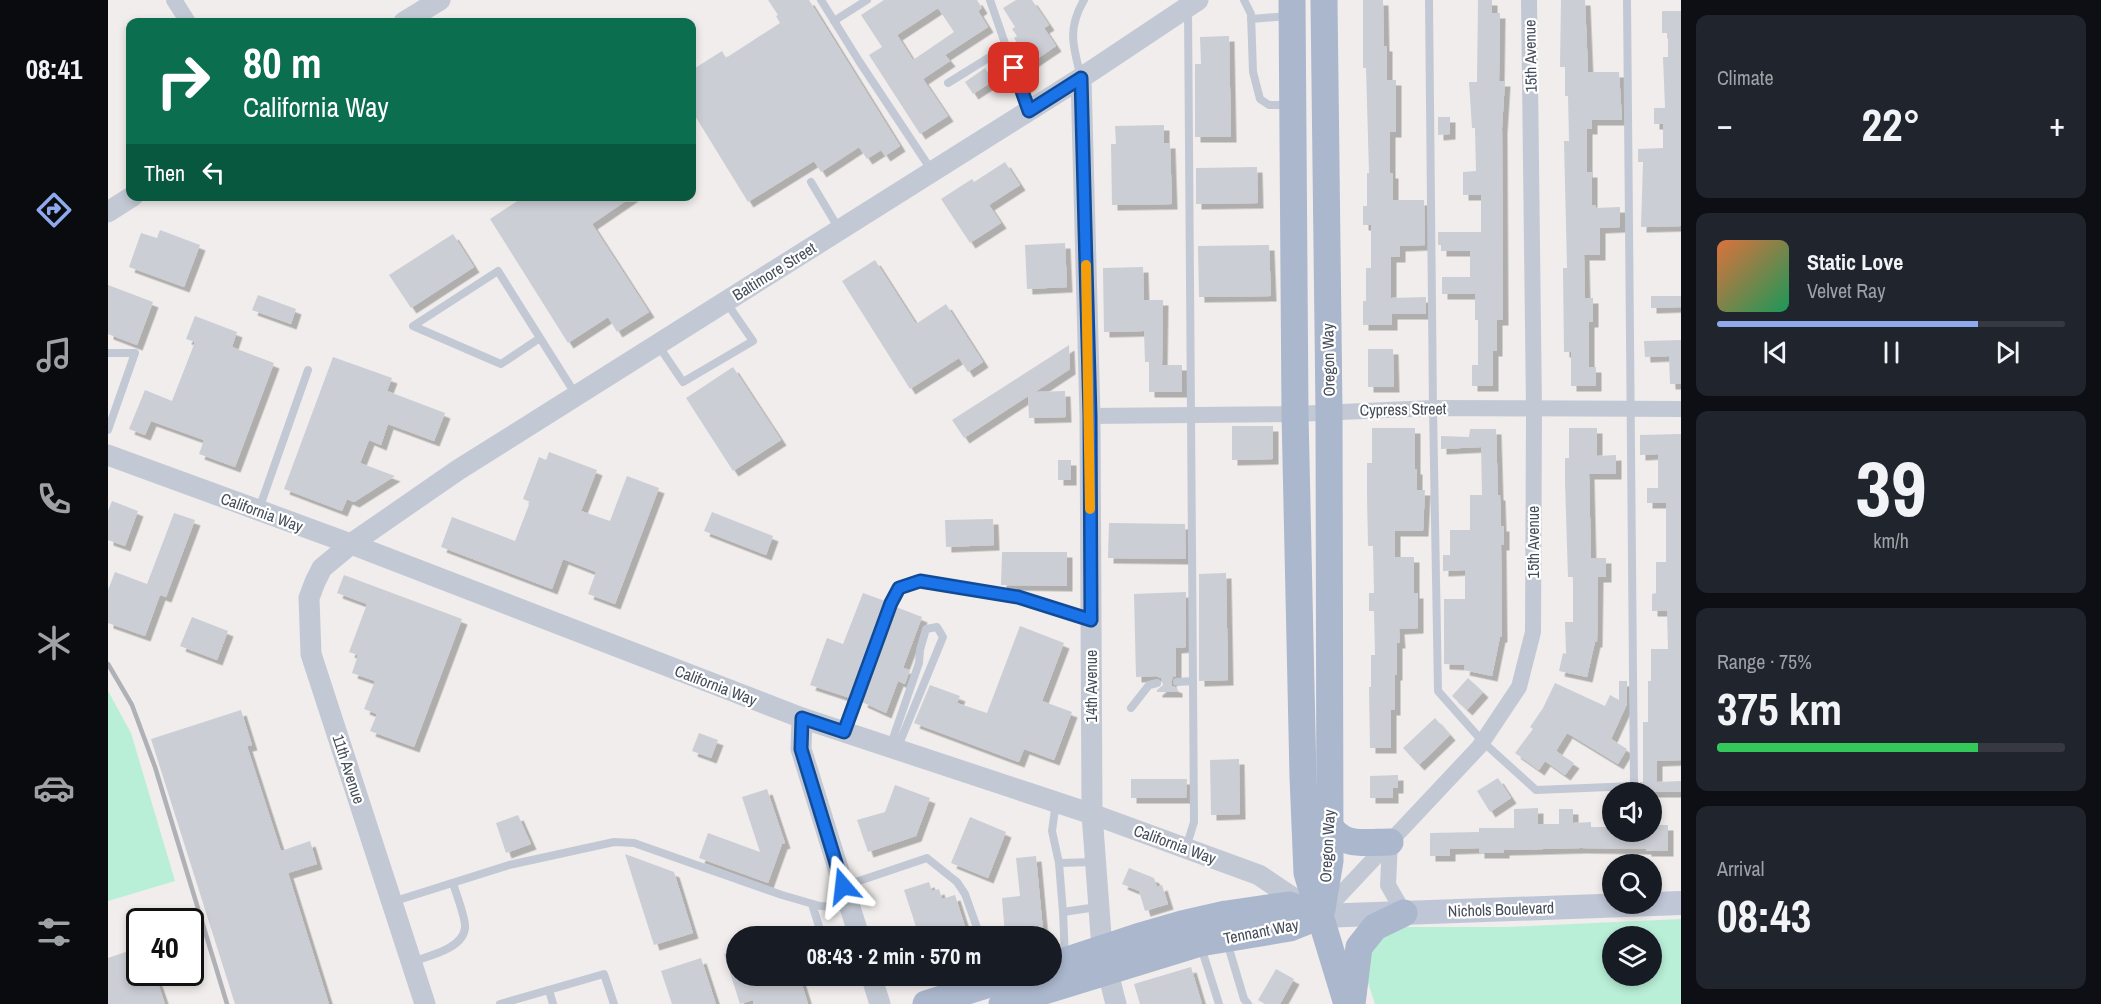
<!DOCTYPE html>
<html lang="en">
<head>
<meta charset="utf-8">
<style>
	body { margin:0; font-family:"Archivo Narrow",sans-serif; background:#20242c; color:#f1f3f6; height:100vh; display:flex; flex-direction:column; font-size:22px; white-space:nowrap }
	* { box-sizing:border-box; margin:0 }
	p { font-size:20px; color:#9ea1a6 }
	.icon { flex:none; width:33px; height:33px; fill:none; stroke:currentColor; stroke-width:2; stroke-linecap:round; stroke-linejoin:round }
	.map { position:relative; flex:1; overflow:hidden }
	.details { display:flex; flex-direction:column; gap:15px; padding:15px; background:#0d0f14; width:420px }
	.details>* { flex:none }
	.guide { position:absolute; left:18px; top:18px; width:570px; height:183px; border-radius:12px; box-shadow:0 3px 9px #0003; background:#0b6e4f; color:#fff; overflow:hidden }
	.controls { position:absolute; left:1494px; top:782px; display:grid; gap:12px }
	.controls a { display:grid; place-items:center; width:60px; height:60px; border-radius:50%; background:#171b24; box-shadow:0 3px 9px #0003; font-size:30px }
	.speed { position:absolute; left:18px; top:908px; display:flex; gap:12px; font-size:30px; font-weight:700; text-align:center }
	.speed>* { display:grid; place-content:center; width:78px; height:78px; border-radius:50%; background:#171b24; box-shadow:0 3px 9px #0003; line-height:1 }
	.speed .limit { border:3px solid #111; border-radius:9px; background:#fff; color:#111 }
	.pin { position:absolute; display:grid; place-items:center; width:51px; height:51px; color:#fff; margin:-26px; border-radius:12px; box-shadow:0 3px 9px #0006 }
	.me { position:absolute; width:66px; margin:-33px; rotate:343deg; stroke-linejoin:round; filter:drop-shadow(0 0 4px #0008) }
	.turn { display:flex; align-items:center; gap:21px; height:126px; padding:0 18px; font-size:27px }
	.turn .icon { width:78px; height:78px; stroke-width:2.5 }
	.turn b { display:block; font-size:42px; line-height:51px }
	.then { display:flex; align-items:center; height:57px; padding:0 18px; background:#0003; gap:12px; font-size:22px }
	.big { font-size:45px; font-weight:700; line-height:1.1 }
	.details .card { flex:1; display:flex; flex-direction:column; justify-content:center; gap:9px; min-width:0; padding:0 21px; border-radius:12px; background:#20242c }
	.details .dial { align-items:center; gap:0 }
	.dial b { font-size:78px; line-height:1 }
	.song { display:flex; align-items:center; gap:18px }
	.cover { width:72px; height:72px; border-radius:9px; background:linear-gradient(135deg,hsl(20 70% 55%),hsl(150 70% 35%)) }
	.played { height:6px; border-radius:3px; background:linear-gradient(90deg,#8eaaec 75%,#363941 75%) }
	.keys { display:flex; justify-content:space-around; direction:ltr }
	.heat { display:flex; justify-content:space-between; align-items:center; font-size:33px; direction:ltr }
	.charge { height:9px; border-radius:4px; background:linear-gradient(90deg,#34c759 75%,#363941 0) }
	.trip { position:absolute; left:618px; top:926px; width:336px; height:60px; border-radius:30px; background:#171b24; box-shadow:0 3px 9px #0003; font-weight:700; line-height:60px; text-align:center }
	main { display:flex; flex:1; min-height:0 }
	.dock { display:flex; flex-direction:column; width:108px; justify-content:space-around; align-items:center; background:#090b0e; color:#9ea1a6 }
	.dock .icon { width:42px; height:42px }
	.dock .active { color:#8eaaec }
	.dock b { font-size:27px; color:#f1f3f6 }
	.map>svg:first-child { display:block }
	.green { fill:#b9efd6; fill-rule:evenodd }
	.building { fill:#ccced5; fill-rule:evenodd; filter:url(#shadow) }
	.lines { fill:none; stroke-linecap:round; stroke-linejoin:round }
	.service { stroke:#c3c9d4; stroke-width:8 }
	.minor { stroke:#c3c9d4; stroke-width:16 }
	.tertiary { stroke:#c3c9d4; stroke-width:21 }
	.secondary { stroke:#bfc6d6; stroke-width:24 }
	.primary { stroke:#abb7cd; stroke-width:27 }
	.rail { stroke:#afb1b7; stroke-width:4.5 }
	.route-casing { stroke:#114b97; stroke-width:15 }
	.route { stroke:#1a73e8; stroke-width:10 }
	.slow { stroke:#f59e0b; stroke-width:10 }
	.labels { text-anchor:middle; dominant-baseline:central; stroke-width:4.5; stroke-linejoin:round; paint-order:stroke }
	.street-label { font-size:16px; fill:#454d5a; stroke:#fff }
</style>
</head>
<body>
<main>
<nav class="dock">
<b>08:41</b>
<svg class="icon active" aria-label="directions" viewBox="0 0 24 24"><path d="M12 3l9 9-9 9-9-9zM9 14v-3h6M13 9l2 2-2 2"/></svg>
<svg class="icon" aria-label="music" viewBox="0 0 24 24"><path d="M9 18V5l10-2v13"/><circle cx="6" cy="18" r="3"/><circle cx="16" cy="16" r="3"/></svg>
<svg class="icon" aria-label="phone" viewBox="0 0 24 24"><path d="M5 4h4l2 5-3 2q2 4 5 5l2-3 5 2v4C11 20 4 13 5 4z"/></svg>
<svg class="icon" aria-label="climate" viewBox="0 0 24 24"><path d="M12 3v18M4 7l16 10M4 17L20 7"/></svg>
<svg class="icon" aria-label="car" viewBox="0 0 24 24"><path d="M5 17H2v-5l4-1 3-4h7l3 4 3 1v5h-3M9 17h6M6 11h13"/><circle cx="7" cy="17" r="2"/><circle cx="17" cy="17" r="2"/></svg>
<svg class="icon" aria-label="filters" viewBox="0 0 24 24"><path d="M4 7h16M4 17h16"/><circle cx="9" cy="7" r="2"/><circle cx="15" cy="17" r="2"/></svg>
</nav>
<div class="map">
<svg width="1573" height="1004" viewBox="0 0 1573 1004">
	<defs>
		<filter id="shadow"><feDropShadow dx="5.5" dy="5.5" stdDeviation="0" flood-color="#0004"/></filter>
	</defs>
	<rect width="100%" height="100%" fill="#f0edec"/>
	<g class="green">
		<path d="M0 691 23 733 67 881 0 901Z"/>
		<path d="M1573 919V1004H1267L1257 973 1265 935 1281 927H1399ZM1504 936H1544V975H1504Z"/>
	</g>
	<g class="building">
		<path d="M660 0H701L792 146 777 156 773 150 759 159 751 147 713 172 706 161 640 202 584 111V70L614 51 618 58 672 23 668 16 670 15Z"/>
		<path d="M776 0H869L874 8 870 11 880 27 837 55 842 61 815 79 840 116 812 134 761 55 774 47 753 15ZM830 8 846 32 805 60 789 35Z"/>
		<path d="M908 0H924L941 25 936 28 948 46 917 67 909 54 914 51 906 38 909 36 904 29 907 27 895 8Z"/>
		<path d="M1255 0H1275L1276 46H1279V80H1288V132H1282V173H1285V200H1316L1317 245 1292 246V257H1283V298L1318 297V314H1284V325H1255V301H1258V268H1263V225H1255V206H1259V173H1261L1258 68H1255Z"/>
		<path d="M1370 0H1384V13H1392L1391 81H1397L1394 128 1395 320H1389V351H1385V386H1364V365H1370V320H1367V294H1334V277H1362V251H1333V245H1330V232H1373V195H1355V172L1368 171 1367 128H1364L1361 82H1369Z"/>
		<path d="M1453 0H1477L1480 72H1511L1514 120H1484V129H1479V172H1484V205H1488V208L1512 207V227L1492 228V255H1476L1477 298H1485V322H1481V367H1488V386H1463V352H1456L1455 268H1459L1456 141H1461L1460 96H1457V67H1452Z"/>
		<path d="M1554 11H1573V226L1533 227 1535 162H1530V149L1555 148V124H1546V108H1557L1555 57H1560V33H1554Z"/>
		<path d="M1121 36 1123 137H1087V64H1093L1092 37Z"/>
		<path d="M877 68 885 81 865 94 857 82Z"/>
		<path d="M1330 117H1342V134L1330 135Z"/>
		<path d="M1056 125V143H1062L1064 204 1004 205 1003 144H1008L1007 126Z"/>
		<path d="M897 162 912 185 881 205 893 223 862 243 833 199 864 179 866 182Z"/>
		<path d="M1149 167 1150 203 1088 204V168Z"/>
		<path d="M417 196H525L484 224 541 312 509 332 500 317 460 343 382 219Z"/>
		<path d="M52 230 92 245 76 287 21 267 33 233 49 238Z"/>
		<path d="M345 234 366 267 303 308 281 275Z"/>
		<path d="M957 243 959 287 919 289 917 245Z"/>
		<path d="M1161 245 1163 296 1091 297 1090 246Z"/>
		<path d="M767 260 808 324 838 304 875 362 860 372 851 358 802 389 734 281Z"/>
		<path d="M1035 267 1036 300H1055L1054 365H1074V392H1041V362H1037L1036 331 996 332 995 268Z"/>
		<path d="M0 285 45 302 29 345 0 334Z"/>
		<path d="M150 295 188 309 183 324 144 310Z"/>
		<path d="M1543 296H1573V307L1543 308Z"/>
		<path d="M87 316 129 332 124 347 166 363 127 467 91 454 96 440 43 421 37 435 21 429 37 390 64 401 87 342 78 339Z"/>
		<path d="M1573 340V384H1562L1561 356 1537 357 1536 341Z"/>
		<path d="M961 345 962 369 927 392 957 391 958 417 921 418 920 396 856 438 844 420Z"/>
		<path d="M1260 349H1285L1286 387H1260Z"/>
		<path d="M225 357 284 378 279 391 337 413 326 441 280 424 273 445 261 440 252 463 287 476 246 502 239 499 234 511 176 489Z"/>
		<path d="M625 367 673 440 625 471 578 398Z"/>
		<path d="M1124 426H1165V459L1124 460Z"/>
		<path d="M1264 428H1307V469H1309V490H1317L1315 531H1287V557H1306V593H1310V628L1291 629 1292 643H1289V675H1287V710H1283V748H1262L1261 687H1263V655H1267L1266 611H1261V593H1266L1265 546H1260L1259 496V463H1264Z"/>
		<path d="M1461 428H1489V456L1508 455V474H1481L1483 558H1498V577H1490L1489 642H1487L1479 677 1451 671 1455 653 1458 654 1457 622H1465V577H1460L1457 482V458H1461Z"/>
		<path d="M1362 429H1388L1390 495H1392L1393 526H1396V545H1393L1394 637H1392L1384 676 1356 670 1357 665 1336 664V599H1357V570L1335 571V555H1342V530H1362V495H1374L1373 447 1333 449V436L1361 437Z"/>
		<path d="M1573 434V760L1549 761V782L1573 781V792H1528L1532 789V782H1535V722H1540V681H1543V649H1560L1559 611H1544V594L1548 593V562H1558V503H1539V488H1550V454L1532 455V435Z"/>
		<path d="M441 452 489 470 473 511 502 521 519 476 551 488 507 604 480 594 488 572 455 559 444 589 333 547 344 517 407 541 422 502 415 499 431 457 438 460Z"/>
		<rect x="950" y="460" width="13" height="20"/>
		<path d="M4 501 30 511 17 546 0 540V511Z"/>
		<path d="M604 512 665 536 658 555 596 531Z"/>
		<path d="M66 513 87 520 58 597 52 595 37 636 0 623V590L7 572 39 584Z"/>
		<path d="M885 519 886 545 838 547 837 520Z"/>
		<path d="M1001 523 1077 524 1078 559 1000 558Z"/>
		<path d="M894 552H959V586L893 585Z"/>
		<path d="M1118 573 1120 680 1091 681V574Z"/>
		<path d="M236 575 354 619 306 747 262 731 269 714 256 709 267 681 244 673 250 655 241 652 259 604 229 593Z"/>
		<path d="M1078 592V647L1068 648V676L1065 677 1063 682 1064 686 1069 688V692H1049V690L1055 685 1053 678 1048 676 1028 677 1026 594Z"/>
		<path d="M755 593 777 601 742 698 702 685 719 638 735 644Z"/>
		<path d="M788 607 814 617 795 668 802 670 797 684 790 681 778 713 754 702Z"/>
		<path d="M84 617 120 631 109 660 72 646Z"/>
		<path d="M912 626 956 643 934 701 964 712 946 760 916 749 911 762 806 723 822 685 852 696 849 703 879 713Z"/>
		<path d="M1360 678 1375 692 1359 710 1344 696Z"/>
		<path d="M1511 681H1519V704L1503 739 1519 749 1510 764 1459 733 1448 751 1466 763 1457 775 1437 761 1431 770 1407 753 1425 729 1422 727 1435 708 1447 683 1497 706 1502 695 1511 700Z"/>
		<path d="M133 710 144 745 139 746 173 851 202 841 209 864 180 873 221 1004H127L43 739Z"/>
		<path d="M1327 718 1342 735 1311 765 1295 748Z"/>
		<path d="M591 733 610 740 603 758 584 751Z"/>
		<path d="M1131 759 1132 814 1103 815 1102 760Z"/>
		<path d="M1290 775V788H1285V798H1262V776Z"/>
		<path d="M1390 778 1403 798 1382 812 1369 791Z"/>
		<path d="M1023 779H1079L1078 798H1023Z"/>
		<path d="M787 785 822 798 808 836 760 852 749 820 777 812Z"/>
		<path d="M659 789 677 843 674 844 660 883 591 858 600 833 652 852 634 797Z"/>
		<path d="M1430 808V824H1451V809H1465V823L1483 822V827H1504V831H1544V825H1560V851H1538V849L1473 848 1396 850V853H1371V848L1342 849V856H1322V833L1371 832V828H1406V809Z"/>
		<path d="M410 815 423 844 398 853 388 823Z"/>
		<path d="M862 817 898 832 880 878 843 863Z"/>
		<path d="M517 854 566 872 585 933 546 945Z"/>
		<path d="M928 856 935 931 897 935 894 898 912 896 908 858Z"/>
		<path d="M1021 868 1046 878 1049 887 1054 885 1060 904 1037 911 1031 891 1014 884Z"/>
		<path d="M821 882 824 891 831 889 834 899 847 895 860 936H811L796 890Z"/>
		<path d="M32 947V972H46L57 1004H0V958Z"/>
		<path d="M628 950V975H691L700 1004H645V1000L632 1004 616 954Z"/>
		<path d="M593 958 608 1004H564L553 971Z"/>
		<path d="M1083 967 1094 1004H1032L1026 984Z"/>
		<path d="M1168 969 1186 979 1172 1004H1157L1150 1000Z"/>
	</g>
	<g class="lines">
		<g class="service">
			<path d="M713 0 751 61 824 171"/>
			<path d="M882 0 920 110"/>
			<path d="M1136 0 1143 14 1145 72 1152 99 1161 105H1181"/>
			<path d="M1321 0 1325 408 1330 691 1375 742 1428 790 1526 786 1519 0"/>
			<path d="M1143 19 1181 16"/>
			<path d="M726 21 759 0"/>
			<path d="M973 77C965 46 959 29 976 0"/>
			<path d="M840 83 898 47"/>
			<path d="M703 182 731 229"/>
			<path d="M432 338 393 364 305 326 390 271 468 395"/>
			<path d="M550 345 575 382 645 341 618 302"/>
			<path d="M0 353H27L0 430"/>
			<path d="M151 509 200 370"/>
			<path d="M1069 682 1085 681"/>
			<path d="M1023 708 1041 685 1049 683"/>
			<path d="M737 730 783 603 791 588 812 581 911 597 983 620"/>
			<path d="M782 747 811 663 812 650 818 629 829 627 835 637 789 749"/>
			<path d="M948 802 944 831 951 863"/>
			<path d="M1078 848 1086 822 1080 10"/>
			<path d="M736 886 819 858 849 882 857 894 872 936"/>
			<path d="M284 902 401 865 506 842 526 843 674 895 712 906 742 907"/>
			<path d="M704 904 714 936"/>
			<path d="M955 912 951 863 986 862"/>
			<path d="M1119 942 1136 999 1140 1004"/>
			<path d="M1093 947 1111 1004"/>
			<path d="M957 957 955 912 989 907"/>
			<path d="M304 962C320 956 355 949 357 928 358 918 348 894 345 883"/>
			<path d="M441 990 445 1004"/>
			<path d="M392 1004 496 974 506 1004"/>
		</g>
		<g class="minor">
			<path d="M66 0 80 22"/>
			<path d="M982 416 1187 414 1325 408 1573 409"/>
			<path d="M1282 842 1280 885 1296 913"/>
			<path d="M1215 913 1371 747 1411 687 1425 632 1426 409 1421 0"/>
		</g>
		<g class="tertiary">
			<path d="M296 22 332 0"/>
			<path d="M973 78 982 416 984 814 994 949 1008 1004"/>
			<path d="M0 212 25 196"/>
			<path d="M0 455 243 544 694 718 984 814 1151 875 1200 908"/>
			<path d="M694 718 693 749 751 936"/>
			<path d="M763 975 772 1004"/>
			<path d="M317 1004 203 654 201 598 207 582 214 568 243 544 350 470 973 78 1090 0"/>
		</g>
		<path class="secondary" d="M1212 916 1573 903"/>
		<g class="primary">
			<path d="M1184 0 1187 414 1195 777 1199 873 1239 1004"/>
			<path d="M1221 824C1233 848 1258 842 1282 842"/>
			<path d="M1214 909 1222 861 1221 411 1216 0"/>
			<path d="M944 965 1029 937 1074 924 1118 914 1181 905 1212 916"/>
			<path d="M818 1004 910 975"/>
			<path d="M894 1004 1092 943 1182 928 1212 916"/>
			<path d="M1244 1004 1251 947 1267 927 1296 913"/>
		</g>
		<path class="rail" d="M0 664 24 705 47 767 119 1004"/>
	</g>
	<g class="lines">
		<defs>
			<path id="route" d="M735 886 693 749 694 718 736 732 783 603 791 588 812 581 910 597 983 620 982 416 973 78 921 111 906 68"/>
		</defs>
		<use href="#route" class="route-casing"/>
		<use href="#route" class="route"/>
		<path class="slow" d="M978 265 982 509"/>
	</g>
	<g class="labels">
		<g class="street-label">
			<text transform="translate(1422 56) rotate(-91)">15th Avenue</text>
			<text transform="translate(666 271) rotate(-32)">Baltimore Street</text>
			<text transform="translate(1220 360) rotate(-91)">Oregon Way</text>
			<text transform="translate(1295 409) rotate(-1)">Cypress Street</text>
			<text transform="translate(154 512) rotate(20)">California Way</text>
			<text transform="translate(1425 542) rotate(-90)">15th Avenue</text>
			<text transform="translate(608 685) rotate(21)">California Way</text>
			<text transform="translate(983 686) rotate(-90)">14th Avenue</text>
			<text transform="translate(241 769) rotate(72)">11th Avenue</text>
			<text transform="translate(1067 844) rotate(20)">California Way</text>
			<text transform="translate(1219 846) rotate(-87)">Oregon Way</text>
			<text transform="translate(1393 909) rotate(-2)">Nichols Boulevard</text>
			<text transform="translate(1153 931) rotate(-11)">Tennant Way</text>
		</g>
	</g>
</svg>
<div class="controls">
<a><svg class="icon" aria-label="sound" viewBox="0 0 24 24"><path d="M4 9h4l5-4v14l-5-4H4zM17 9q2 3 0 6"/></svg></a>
<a><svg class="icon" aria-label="search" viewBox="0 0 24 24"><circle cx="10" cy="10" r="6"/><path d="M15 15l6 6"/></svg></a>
<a><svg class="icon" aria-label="layers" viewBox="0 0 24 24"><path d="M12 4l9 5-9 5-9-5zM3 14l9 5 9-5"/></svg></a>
</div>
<div class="speed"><div class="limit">40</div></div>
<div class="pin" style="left:906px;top:68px;background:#d93025"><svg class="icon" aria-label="arrive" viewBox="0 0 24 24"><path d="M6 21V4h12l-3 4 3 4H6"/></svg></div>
<svg class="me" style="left:735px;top:886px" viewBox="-20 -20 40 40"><path d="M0-17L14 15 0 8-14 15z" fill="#1a73e8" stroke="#fff" stroke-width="4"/></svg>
<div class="trip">08:43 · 2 min · 570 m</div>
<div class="guide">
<div class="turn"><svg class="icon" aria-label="right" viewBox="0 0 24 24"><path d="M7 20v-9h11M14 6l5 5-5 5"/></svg><div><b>80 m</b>California Way</div></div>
<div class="then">Then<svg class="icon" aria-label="left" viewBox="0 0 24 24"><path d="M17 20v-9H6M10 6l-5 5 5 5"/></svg></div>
</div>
</div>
<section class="details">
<div class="card"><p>Climate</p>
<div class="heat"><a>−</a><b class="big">22°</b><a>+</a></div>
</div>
<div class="card">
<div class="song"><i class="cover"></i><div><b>Static Love</b><p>Velvet Ray</p></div></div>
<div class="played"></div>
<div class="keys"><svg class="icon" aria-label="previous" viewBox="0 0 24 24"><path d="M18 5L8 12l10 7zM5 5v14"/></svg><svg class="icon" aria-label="pause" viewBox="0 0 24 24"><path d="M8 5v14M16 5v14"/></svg><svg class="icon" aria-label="next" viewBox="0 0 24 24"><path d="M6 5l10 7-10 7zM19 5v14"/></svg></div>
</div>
<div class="card dial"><b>39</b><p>km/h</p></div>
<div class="card"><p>Range · 75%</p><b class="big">375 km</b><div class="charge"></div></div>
<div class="card"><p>Arrival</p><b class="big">08:43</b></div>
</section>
</main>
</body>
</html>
